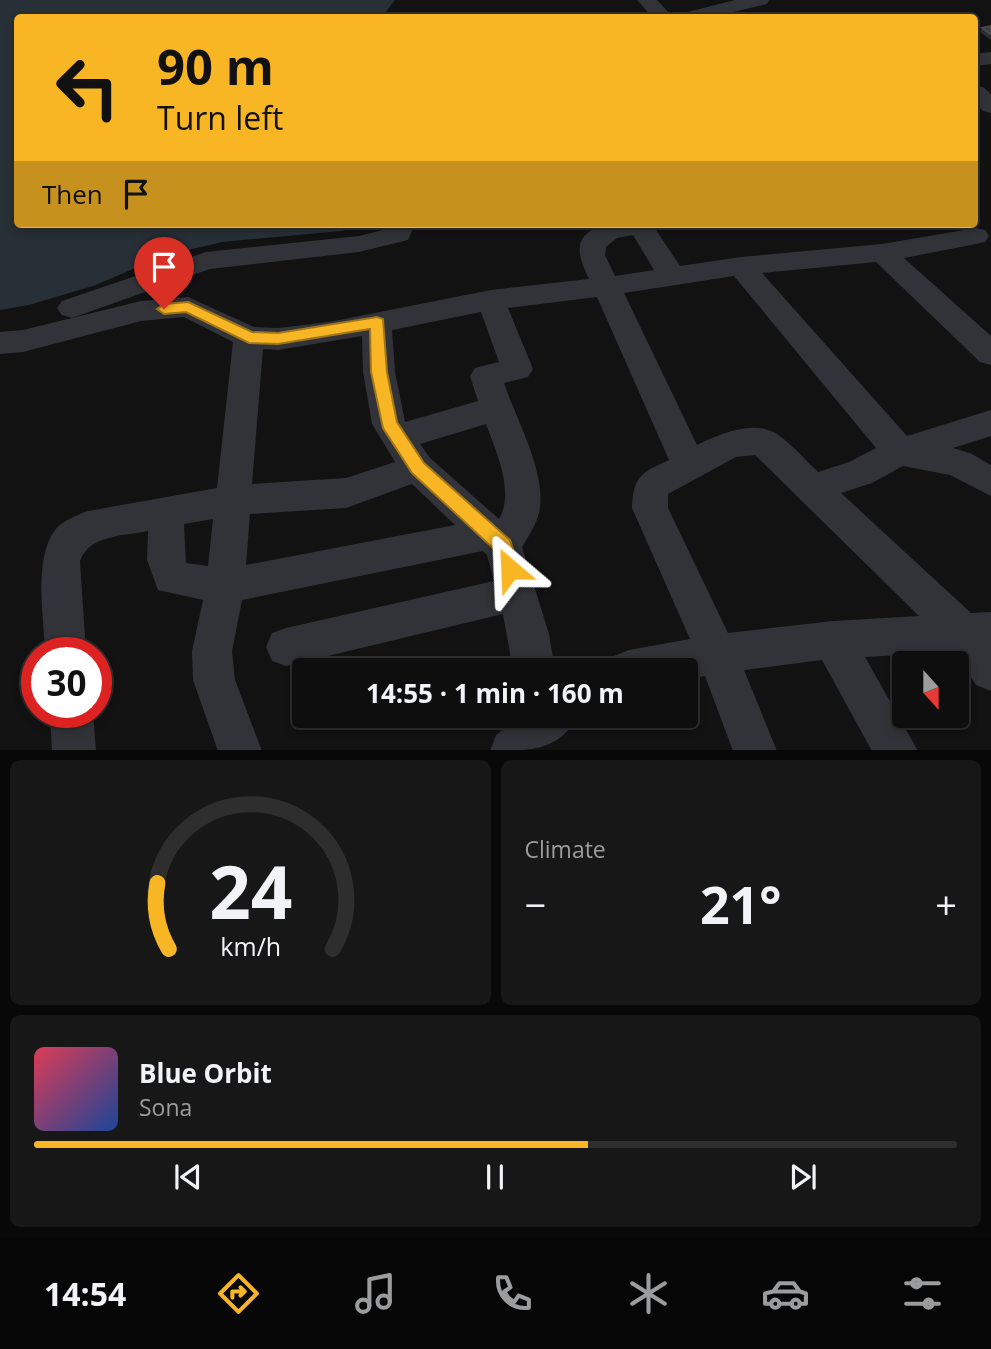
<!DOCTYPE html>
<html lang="en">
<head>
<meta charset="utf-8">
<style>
	body { margin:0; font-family:"Open Sans",sans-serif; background:#171717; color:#f1f3f6; height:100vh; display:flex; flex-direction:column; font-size:26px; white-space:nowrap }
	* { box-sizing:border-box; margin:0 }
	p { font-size:23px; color:#9b9c9e }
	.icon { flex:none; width:38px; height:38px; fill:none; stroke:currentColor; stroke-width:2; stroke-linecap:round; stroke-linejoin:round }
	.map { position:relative; height:750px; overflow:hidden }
	.details { display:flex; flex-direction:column; gap:10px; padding:10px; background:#080808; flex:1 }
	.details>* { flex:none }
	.guide { position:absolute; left:14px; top:14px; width:964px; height:214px; border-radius:7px; box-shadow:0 4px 10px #0003,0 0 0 2px #2e2e2e; background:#f8b625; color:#111; overflow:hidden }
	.needle { width:46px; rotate:159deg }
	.fabs { position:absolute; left:892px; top:651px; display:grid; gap:14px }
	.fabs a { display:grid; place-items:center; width:77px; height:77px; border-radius:7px; background:#0e0e0e; box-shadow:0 4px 10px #0003,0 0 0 2px #2e2e2e; font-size:35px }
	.speed { position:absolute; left:21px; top:637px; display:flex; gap:14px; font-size:35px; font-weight:700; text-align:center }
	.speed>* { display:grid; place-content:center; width:91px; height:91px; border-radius:50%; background:#0e0e0e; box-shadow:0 4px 10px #0003,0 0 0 2px #2e2e2e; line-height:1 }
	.speed .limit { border:10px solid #d22; background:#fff; color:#111 }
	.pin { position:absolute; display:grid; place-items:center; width:60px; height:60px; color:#fff; margin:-72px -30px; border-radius:50% 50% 50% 0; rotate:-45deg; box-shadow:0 0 7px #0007 }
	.pin .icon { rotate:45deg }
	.me { position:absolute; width:77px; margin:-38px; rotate:334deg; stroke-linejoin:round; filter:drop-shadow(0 0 5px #0008) }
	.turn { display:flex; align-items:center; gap:24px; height:147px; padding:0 28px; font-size:32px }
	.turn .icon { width:91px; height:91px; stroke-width:2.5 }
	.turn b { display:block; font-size:49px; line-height:60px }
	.then { display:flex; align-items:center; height:66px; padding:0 28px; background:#0003; gap:14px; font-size:26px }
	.big { font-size:52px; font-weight:700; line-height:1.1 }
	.details .card { flex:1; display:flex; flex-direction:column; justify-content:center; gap:10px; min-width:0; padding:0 24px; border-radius:10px; background:#171717 }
	.details .dial { align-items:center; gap:0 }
	.dial svg { height:182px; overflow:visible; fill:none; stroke:#2e2e2e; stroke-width:7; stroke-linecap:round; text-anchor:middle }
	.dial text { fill:#f1f3f6; stroke:none }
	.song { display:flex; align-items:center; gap:21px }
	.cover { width:84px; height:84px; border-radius:10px; background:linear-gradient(135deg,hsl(350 70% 55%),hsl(220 70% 35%)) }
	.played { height:7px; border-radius:4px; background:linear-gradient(90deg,#f8b625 60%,#2e2e2e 60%) }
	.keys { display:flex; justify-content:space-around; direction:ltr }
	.heat { display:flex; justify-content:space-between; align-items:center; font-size:38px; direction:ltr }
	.details .tiles { flex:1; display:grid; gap:10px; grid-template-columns:1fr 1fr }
	.card:last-child { grid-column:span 2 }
	.trip { position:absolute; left:292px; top:658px; width:406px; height:70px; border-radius:7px; background:#0e0e0e; box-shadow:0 4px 10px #0003,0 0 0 2px #2e2e2e; font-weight:700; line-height:70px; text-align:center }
	.menu { display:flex; height:112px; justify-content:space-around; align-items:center; background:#060606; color:#9b9c9e }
	.menu .icon { width:49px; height:49px }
	.menu .current { color:#f8b625 }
	.menu b { font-size:32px; color:#f1f3f6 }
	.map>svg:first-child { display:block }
	.water { fill:#283037 }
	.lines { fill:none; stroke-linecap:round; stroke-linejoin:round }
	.minor { fill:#323338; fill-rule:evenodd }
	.wall { fill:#2e2d31 }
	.shaded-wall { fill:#1d1d1f }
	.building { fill:#3a3a3f; stroke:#4a4b51; stroke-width:2 }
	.route { fill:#f8b625; stroke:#a17618; stroke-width:2 }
</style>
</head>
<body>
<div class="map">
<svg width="991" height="751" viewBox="0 0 991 751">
	<rect width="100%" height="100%" fill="#121213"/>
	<path class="water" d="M0 0H395L381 18H18V224H370L341 231 222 242 163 256 96 285 29 305 0 310Z"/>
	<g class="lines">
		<g class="minor">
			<path d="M637 0H657L672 16 735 0H769L767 4 708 18H653Z"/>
			<path d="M991 52V64L975 66V54Z"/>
			<path d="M975 86 983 87 991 94V113L983 111 975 103Z"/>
			<path d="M389 224H415L408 240 359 252 210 269 72 318 62 315 57 308 62 301 206 252 359 236 387 229Z"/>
			<path d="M607 224H652L680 266 741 257 882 244 976 228 985 230 989 236 985 242 976 244 904 258 991 336V365L980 362 876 262 762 273 907 436 991 410V436L953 448 970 453 991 465V496L950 475 903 466 872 483 841 493 971 613 991 612V691L976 685 954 652 865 657 918 751H872L822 660 744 670 777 751H733L705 676 686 679V670H608L614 656 629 650 690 639 632 508C633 476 642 472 669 460L597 297 508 308 533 369 528 377 504 383C516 419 548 475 539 513 536 525 528 537 522 547L549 634 555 670H513L503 614 286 666 272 661 266 647 272 633 286 628 494 581 487 555 483 551 242 600 232 651 235 680 262 751H218L193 680 192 651 203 600 158 590 147 560 148 531C123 536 89 535 80 561L86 653H45C44 618 33 559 55 530 62 521 77 515 88 511L217 488 233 342 184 317 141 321 23 352 0 354V332L23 330 141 301 188 297 254 327 278 328 329 322 491 290 589 279C576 252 572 234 607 224ZM633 235 654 270 615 276 605 255 606 247 617 238ZM734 276 876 448 849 462 818 472C805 460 792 444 777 434 753 419 719 434 697 445L624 293ZM481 312 499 362 475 368 470 376 478 401 405 422 395 372 392 330ZM362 336 363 372 372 424 395 462 346 478 252 484 263 349 278 350ZM486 424C496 451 515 492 499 519L430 458 420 444ZM755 455 919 616 833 621 728 633 668 508V494L736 457ZM412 484 455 525 246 565 250 514 346 508ZM213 519 208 566 186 563 184 524Z"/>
			<path d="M50 712H93L96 751H52Z"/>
			<path d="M521 716H578C559 751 530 751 490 751L496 735Z"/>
		</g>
	</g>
	<path class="wall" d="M991 26V40L980 32 982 28Z"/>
	<path class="shaded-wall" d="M979 38 975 47V39Z"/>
	<path class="building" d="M991 26V34L982 28Z"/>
	<path class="route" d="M188 302 252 332 278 333 377 317 383 319 387 372 397 422 424 463 510 540 520 569 517 575 510 578 503 575 495 550 412 473 383 428 371 372 370 329 278 344 249 343 186 312 164 314 157 309 164 304Z"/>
</svg>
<div class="fabs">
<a><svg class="needle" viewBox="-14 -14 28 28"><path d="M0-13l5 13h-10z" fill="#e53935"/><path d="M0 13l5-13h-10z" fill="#9b9c9e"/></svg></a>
</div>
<div class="speed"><div class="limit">30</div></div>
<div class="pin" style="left:164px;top:309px;background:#d93025"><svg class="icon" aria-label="arrive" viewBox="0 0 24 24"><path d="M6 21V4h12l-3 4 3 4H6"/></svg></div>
<svg class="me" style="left:510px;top:569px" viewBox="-20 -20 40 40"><path d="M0-17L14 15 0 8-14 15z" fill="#f8b625" stroke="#fff" stroke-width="4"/></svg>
<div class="trip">14:55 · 1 min · 160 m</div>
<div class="guide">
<div class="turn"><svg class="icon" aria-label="left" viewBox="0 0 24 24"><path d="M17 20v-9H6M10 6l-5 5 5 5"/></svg><div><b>90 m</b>Turn left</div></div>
<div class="then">Then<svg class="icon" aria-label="arrive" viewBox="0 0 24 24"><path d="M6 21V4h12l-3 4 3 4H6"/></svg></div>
</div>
</div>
<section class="details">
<div class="tiles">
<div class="card dial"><svg viewBox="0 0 100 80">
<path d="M14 69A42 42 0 1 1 86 69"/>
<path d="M14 69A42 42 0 0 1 9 40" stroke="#f8b625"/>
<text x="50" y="56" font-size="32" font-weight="700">24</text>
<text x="50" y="72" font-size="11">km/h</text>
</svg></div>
<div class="card"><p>Climate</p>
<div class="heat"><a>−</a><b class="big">21°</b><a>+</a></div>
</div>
<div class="card">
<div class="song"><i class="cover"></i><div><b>Blue Orbit</b><p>Sona</p></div></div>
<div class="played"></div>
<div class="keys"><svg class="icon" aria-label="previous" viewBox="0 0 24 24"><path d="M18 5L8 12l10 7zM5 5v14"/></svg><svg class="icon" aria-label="pause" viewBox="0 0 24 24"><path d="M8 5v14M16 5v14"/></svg><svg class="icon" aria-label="next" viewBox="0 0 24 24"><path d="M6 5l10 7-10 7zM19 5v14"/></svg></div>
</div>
</div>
</section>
<nav class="menu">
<b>14:54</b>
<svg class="icon current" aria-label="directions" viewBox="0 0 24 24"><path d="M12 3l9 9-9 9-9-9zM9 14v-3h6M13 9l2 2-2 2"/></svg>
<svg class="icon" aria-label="music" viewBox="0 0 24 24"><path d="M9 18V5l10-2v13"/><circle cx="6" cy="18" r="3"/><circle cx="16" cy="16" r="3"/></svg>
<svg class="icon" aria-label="phone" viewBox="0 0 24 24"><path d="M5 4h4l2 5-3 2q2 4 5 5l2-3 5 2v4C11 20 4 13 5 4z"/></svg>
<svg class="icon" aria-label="climate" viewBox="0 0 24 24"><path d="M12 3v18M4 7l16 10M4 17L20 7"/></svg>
<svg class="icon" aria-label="car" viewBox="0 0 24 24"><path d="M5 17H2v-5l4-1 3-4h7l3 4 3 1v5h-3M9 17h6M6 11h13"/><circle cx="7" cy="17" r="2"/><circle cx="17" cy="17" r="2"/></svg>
<svg class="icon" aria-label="filters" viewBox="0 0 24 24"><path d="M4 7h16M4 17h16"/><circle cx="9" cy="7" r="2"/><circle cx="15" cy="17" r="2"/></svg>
</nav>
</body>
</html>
